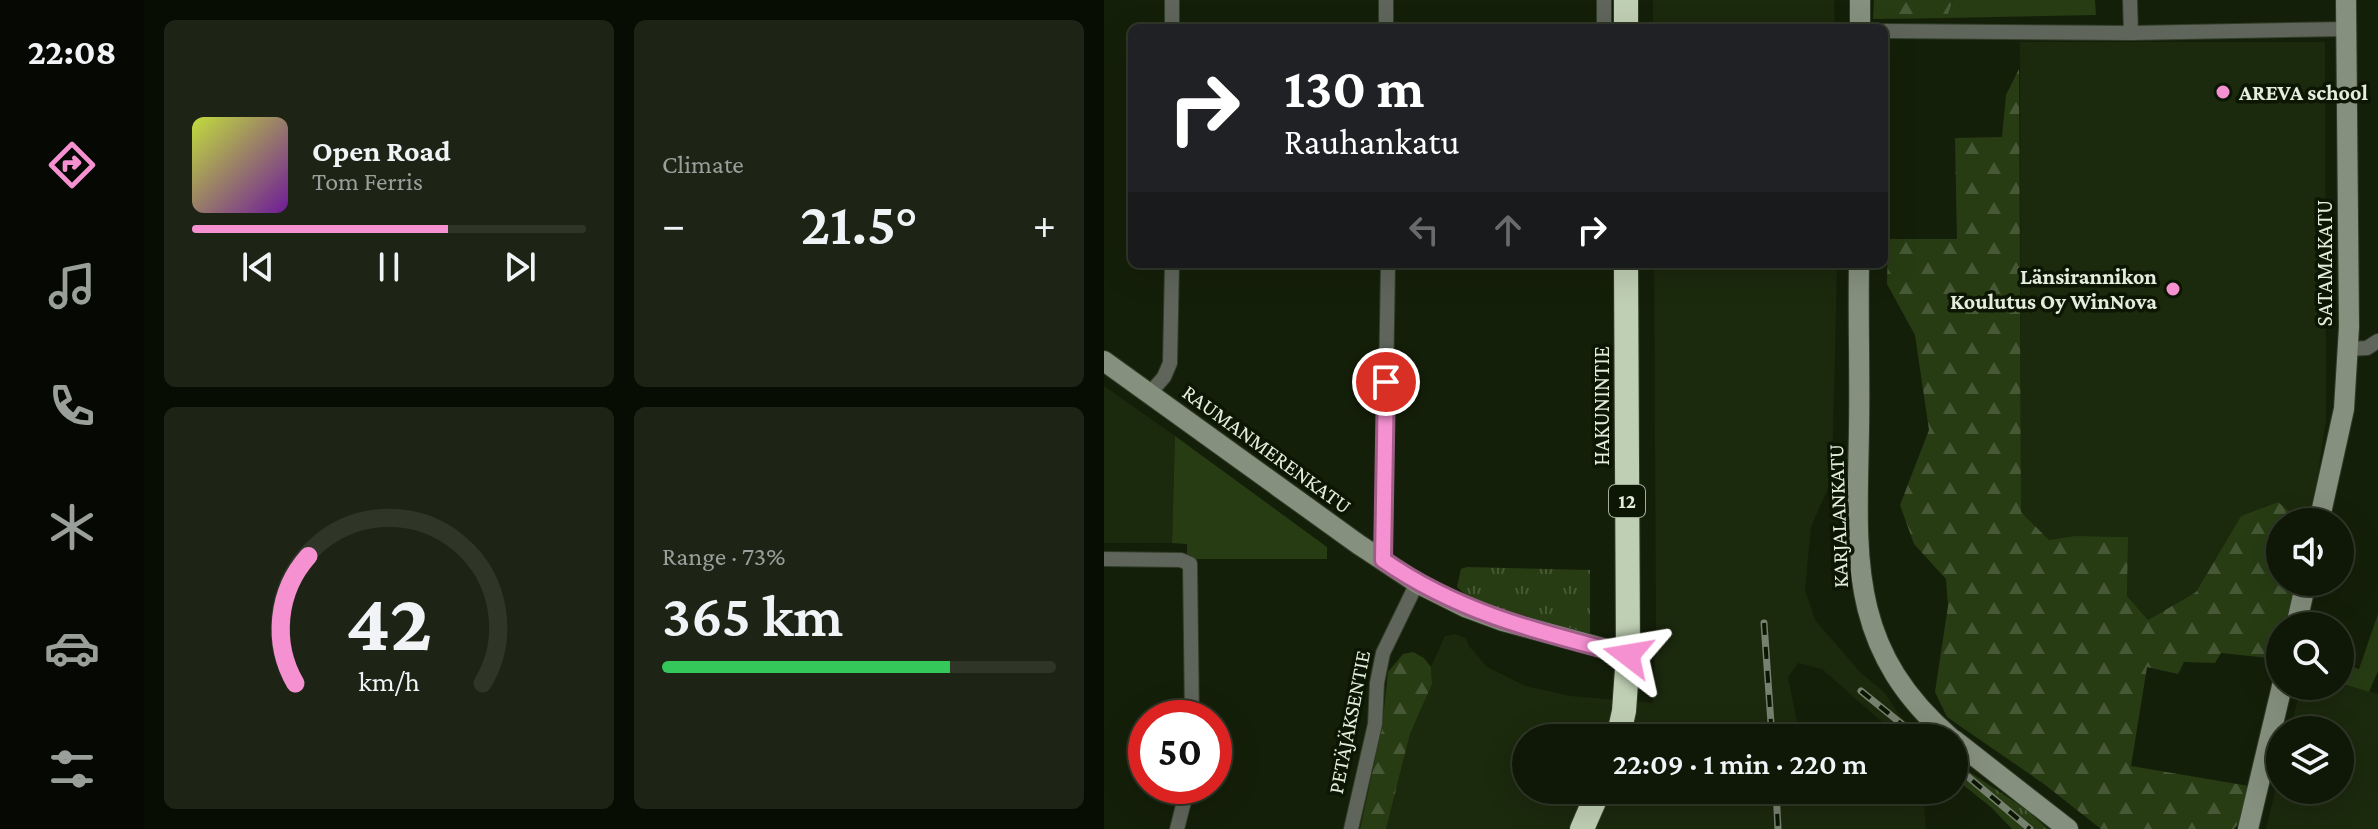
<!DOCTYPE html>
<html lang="en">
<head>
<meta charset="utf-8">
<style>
	body { margin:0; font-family:"Crimson Pro",serif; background:#1d2415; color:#f1f3f6; height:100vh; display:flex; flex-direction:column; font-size:30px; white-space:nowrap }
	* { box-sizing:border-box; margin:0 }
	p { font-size:26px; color:#9b9f9b }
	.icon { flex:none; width:44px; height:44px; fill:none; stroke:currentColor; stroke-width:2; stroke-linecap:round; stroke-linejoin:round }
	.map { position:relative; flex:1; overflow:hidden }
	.panel { display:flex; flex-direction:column; gap:20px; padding:20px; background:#080d04; width:960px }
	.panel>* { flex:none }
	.banner { position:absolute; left:24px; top:24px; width:760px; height:244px; border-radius:12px; box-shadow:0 8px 32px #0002,0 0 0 2px #2f3628; background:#202124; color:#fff; overflow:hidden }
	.controls { position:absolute; left:1162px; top:508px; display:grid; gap:16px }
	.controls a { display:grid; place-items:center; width:88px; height:88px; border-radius:50%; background:#0f1707; box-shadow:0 8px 32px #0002,0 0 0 2px #2f3628; font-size:40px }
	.speed { position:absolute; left:24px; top:700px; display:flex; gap:16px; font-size:40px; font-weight:700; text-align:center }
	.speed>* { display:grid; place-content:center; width:104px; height:104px; border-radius:50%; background:#0f1707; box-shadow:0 8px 32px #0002,0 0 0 2px #2f3628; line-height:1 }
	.speed .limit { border:12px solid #d22; background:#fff; color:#111 }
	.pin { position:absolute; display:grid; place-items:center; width:68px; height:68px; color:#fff; margin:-34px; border:4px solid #fff; border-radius:50%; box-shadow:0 2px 8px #0007 }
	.me { position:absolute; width:88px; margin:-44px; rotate:284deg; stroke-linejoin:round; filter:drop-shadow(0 0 6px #0008) }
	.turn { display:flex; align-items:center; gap:28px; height:168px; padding:0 24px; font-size:36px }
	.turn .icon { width:104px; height:104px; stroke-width:2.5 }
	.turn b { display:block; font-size:56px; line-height:68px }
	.lanes { display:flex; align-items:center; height:76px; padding:0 24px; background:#0003; justify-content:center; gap:40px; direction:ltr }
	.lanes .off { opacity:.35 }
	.big { font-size:60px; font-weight:600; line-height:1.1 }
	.panel .tile { flex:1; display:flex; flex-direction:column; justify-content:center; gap:12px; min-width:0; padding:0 28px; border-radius:12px; background:#1d2415 }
	.panel .dial { align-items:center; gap:0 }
	.dial svg { height:208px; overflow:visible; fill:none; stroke:#2f3628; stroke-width:7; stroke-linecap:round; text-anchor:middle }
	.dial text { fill:#f1f3f6; stroke:none }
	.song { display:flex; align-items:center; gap:24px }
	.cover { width:96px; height:96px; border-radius:12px; background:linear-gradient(135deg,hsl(70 70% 55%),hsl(280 70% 35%)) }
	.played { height:8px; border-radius:4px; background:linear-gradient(90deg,#f591d1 65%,#2f3628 65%) }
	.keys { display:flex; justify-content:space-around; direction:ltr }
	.heat { display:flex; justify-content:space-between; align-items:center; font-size:44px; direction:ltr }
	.charge { height:12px; border-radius:6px; background:linear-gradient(90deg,#34c759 73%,#2f3628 0) }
	.panel .tiles { flex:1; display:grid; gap:20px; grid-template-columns:repeat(2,1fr) }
	.trip { position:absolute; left:408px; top:724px; width:456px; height:80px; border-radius:40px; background:#0f1707; box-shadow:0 8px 32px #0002,0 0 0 2px #2f3628; font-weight:600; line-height:80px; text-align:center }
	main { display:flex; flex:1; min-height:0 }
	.tabs { display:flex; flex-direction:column; width:144px; justify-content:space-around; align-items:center; background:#060903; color:#9b9f9b }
	.tabs .icon { width:56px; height:56px }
	.tabs .active { color:#f591d1 }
	.tabs b { font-size:36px; color:#f1f3f6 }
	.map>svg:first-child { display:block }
	.built { fill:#1b290d }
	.grass { fill:url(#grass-tufts) }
	.forest { fill:url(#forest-firs) }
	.green { fill:#273c13 }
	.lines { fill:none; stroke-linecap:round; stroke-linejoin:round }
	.street-casing { stroke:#313c27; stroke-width:16 }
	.secondary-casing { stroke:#313c27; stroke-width:22 }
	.highway-casing { stroke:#313c27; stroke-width:26 }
	.street { stroke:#5f655a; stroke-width:14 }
	.secondary { stroke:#85907e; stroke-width:20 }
	.highway { stroke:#bfcfb3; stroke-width:24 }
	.rail-casing { stroke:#77816f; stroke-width:7 }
	.rail { stroke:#0b1603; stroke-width:4; stroke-dasharray:12; stroke-linecap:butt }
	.route-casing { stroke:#9f5e88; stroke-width:20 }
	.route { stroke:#f591d1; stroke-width:14 }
	.poi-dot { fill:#f591d1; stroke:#0b1603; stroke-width:3 }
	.labels { text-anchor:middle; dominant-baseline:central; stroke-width:7; stroke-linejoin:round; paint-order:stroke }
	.shield { fill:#0b1603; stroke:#a3ac9c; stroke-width:2 }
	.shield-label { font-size:20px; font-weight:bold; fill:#e4ecde }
	.poi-label { font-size:22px; font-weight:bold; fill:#e4ecde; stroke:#0b1603; text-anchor:start }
	.street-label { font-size:22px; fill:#e4ecde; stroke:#0b1603 }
</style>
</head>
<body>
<main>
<nav class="tabs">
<b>22:08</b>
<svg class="icon active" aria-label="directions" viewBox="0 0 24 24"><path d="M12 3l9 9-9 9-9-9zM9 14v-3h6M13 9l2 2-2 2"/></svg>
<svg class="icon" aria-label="music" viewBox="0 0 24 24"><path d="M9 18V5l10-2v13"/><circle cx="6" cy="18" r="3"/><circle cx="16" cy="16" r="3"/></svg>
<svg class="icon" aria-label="phone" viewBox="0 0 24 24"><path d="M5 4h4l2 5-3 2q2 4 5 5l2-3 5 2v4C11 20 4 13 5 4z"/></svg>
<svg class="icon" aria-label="climate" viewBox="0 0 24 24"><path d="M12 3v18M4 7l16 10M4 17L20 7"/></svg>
<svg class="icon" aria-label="car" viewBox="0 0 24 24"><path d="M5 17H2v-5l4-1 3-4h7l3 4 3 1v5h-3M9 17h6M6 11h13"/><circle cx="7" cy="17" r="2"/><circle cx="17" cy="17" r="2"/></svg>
<svg class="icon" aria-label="filters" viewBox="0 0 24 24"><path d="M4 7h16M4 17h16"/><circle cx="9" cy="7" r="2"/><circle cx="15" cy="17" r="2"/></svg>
</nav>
<section class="panel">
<div class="tiles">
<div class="tile">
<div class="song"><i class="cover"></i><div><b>Open Road</b><p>Tom Ferris</p></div></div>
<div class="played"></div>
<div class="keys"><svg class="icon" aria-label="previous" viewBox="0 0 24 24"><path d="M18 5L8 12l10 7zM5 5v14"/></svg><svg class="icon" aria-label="pause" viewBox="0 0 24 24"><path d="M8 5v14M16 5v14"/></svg><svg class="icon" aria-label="next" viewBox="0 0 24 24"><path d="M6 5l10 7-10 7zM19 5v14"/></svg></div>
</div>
<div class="tile"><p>Climate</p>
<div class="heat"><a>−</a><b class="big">21.5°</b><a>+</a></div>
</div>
<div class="tile dial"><svg viewBox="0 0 100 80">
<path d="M14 69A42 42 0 1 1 86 69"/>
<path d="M14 69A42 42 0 0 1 19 20" stroke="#f591d1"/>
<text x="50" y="56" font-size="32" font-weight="700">42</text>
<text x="50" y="72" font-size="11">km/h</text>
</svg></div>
<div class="tile"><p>Range · 73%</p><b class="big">365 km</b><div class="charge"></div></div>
</div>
</section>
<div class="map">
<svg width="1274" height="829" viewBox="0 0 1274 829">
	<defs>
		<pattern id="grass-tufts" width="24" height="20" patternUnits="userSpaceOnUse" patternTransform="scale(2)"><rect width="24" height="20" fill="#273c13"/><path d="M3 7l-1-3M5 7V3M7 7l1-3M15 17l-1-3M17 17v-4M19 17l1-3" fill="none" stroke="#465835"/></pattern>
		<pattern id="forest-firs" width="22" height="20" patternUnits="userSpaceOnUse" patternTransform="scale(2)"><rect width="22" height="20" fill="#273c13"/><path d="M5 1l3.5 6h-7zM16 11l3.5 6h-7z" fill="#465835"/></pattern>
	</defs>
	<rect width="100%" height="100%" fill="#141f09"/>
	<g class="built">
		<path d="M549 0H730L731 28H549Z"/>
		<path d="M916 42H1221L1222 419 1207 522H1198L1174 502 1137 516 1092 592 1044 620 1023 596 1024 537 971 536 945 540 917 512Z"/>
		<path d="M550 264H733L728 479 707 527 701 590 711 620 757 673 780 692 796 716 823 738H800L786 729 718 669 694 663 684 677 694 726 708 738H422V790H810L819 792 822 829H282L306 734 328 684 327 667 341 636 351 634 362 638 365 646 383 667 421 686 467 696 549 703 552 628Z"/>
		<path d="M0 386 71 436 68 543H0Z"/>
		<path d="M1236 683 1274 694V829H1162L1176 771V790H1236V730H1186L1197 686H1236Z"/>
	</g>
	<g class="grass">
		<path d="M363 567 486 570V632L483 637 370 602 353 587 357 569Z"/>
		<path d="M861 769 920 808 944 829H908L888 808 853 780Z"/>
	</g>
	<g class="forest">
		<path d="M770 0H849L843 18 769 19Z"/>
		<path d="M915 69 917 512 945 540 971 536 1024 537 1023 596 1044 620 1092 592 1137 516 1174 502 1198 522H1176V582H1193L1183 626H1176L1175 659 1117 653 1111 663 1080 662 1074 674 1043 667 1027 766 1145 786 1137 820 1130 829H997L940 784 843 717 831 692 844 606 842 579 810 544 796 505 825 430 811 335 783 284 784 239H853L851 138 898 137 902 95Z"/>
		<path d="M309 652 320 658 327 667 328 684 306 734 282 829H256L278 728 284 672 299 654Z"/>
	</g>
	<g class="green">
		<path d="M849 0H991L992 15 843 18Z"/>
		<path d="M71 436 223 547V559H83V544L68 543Z"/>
		<path d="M1274 614V671L1265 692 1236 683V663L1255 669Z"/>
	</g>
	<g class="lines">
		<defs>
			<g id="street">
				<path d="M68 0V28"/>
				<path d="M1026 0 1027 33"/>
				<path d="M282 28V0"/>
				<path d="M500 28V0"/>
				<path d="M780 31 1027 33 1242 29"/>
				<path d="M1244 349 1263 348 1274 341"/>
				<path d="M46 393 60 377 66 363 68 264"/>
				<path d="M0 559 77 560 86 564 88 718"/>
				<path d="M279 560 284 264"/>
				<path d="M73 829 84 786"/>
				<path d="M247 829 271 724 273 683 279 653 313 583"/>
			</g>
			<g id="secondary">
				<path d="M756 0V28"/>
				<path d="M755 264C754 319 756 374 755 430 753 555 742 648 847 738"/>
				<path d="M0 361 254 544 313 583 361 607 399 621 524 655"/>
				<path d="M1215 522 1240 409 1245 327 1242 0"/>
				<path d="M1192 626 1202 582"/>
				<path d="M850 740 964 829"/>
				<path d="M1144 829 1178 686"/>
			</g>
			<g id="highway">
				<path d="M522 28V0"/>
				<path d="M514 738 520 711 524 655 522 264"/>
				<path d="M478 829 495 790"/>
			</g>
		</defs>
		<use href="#street" class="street-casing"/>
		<use href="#secondary" class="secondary-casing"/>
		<use href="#highway" class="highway-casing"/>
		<use href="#street" class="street"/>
		<use href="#secondary" class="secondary"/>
		<use href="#highway" class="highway"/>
		<defs>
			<g id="rail">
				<path d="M660 623 668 738"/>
				<path d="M757 691 815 738"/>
				<path d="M850 765 926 829"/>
				<path d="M672 790 674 829"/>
			</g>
		</defs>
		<use href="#rail" class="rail-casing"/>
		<use href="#rail" class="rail"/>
	</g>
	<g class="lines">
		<defs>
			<path id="route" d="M282 382 279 560C355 613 435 632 524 655"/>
		</defs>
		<use href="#route" class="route-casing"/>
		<use href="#route" class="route"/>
	</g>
	<g class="poi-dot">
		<circle cx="1119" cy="92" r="8"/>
		<circle cx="1069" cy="289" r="8"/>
	</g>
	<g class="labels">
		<rect class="shield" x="505" y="485" width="36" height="32" rx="6"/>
		<g class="shield-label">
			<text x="523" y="501">12</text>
		</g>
		<g class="poi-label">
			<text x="1135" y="92">AREVA school</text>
			<text x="1053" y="276" text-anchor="end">Länsirannikon<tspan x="1053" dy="25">Koulutus Oy WinNova</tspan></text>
		</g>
		<g class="street-label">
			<text transform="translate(1220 263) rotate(-90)">SATAMAKATU</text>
			<text transform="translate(497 406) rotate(-90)">HAKUNINTIE</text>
			<text transform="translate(163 449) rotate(36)">RAUMANMERENKATU</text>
			<text transform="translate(734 516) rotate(-92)">KARJALANKATU</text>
			<text transform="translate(245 722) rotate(-79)">PETÄJÄKSENTIE</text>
		</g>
	</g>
</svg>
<div class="controls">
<a><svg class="icon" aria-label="sound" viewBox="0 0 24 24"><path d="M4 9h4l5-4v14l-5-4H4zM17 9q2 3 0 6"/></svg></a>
<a><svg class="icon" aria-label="search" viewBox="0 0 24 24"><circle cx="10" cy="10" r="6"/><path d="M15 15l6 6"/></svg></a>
<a><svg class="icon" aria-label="layers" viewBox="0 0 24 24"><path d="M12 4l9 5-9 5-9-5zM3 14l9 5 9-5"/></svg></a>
</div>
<div class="speed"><div class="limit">50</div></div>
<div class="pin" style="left:282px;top:382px;background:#d93025"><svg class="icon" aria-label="arrive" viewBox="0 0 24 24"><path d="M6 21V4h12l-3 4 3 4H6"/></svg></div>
<svg class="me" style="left:524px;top:655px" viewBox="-20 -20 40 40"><path d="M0-17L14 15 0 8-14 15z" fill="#f591d1" stroke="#fff" stroke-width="4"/></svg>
<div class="trip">22:09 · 1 min · 220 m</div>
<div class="banner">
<div class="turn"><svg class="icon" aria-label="right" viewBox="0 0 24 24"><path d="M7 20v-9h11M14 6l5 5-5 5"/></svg><div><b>130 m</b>Rauhankatu</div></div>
<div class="lanes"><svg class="icon off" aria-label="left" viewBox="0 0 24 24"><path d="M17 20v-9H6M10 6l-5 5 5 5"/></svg><svg class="icon off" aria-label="ahead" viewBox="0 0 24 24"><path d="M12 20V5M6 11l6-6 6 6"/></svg><svg class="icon" aria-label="right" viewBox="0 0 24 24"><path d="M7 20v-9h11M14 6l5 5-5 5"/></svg></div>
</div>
</div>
</main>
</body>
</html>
